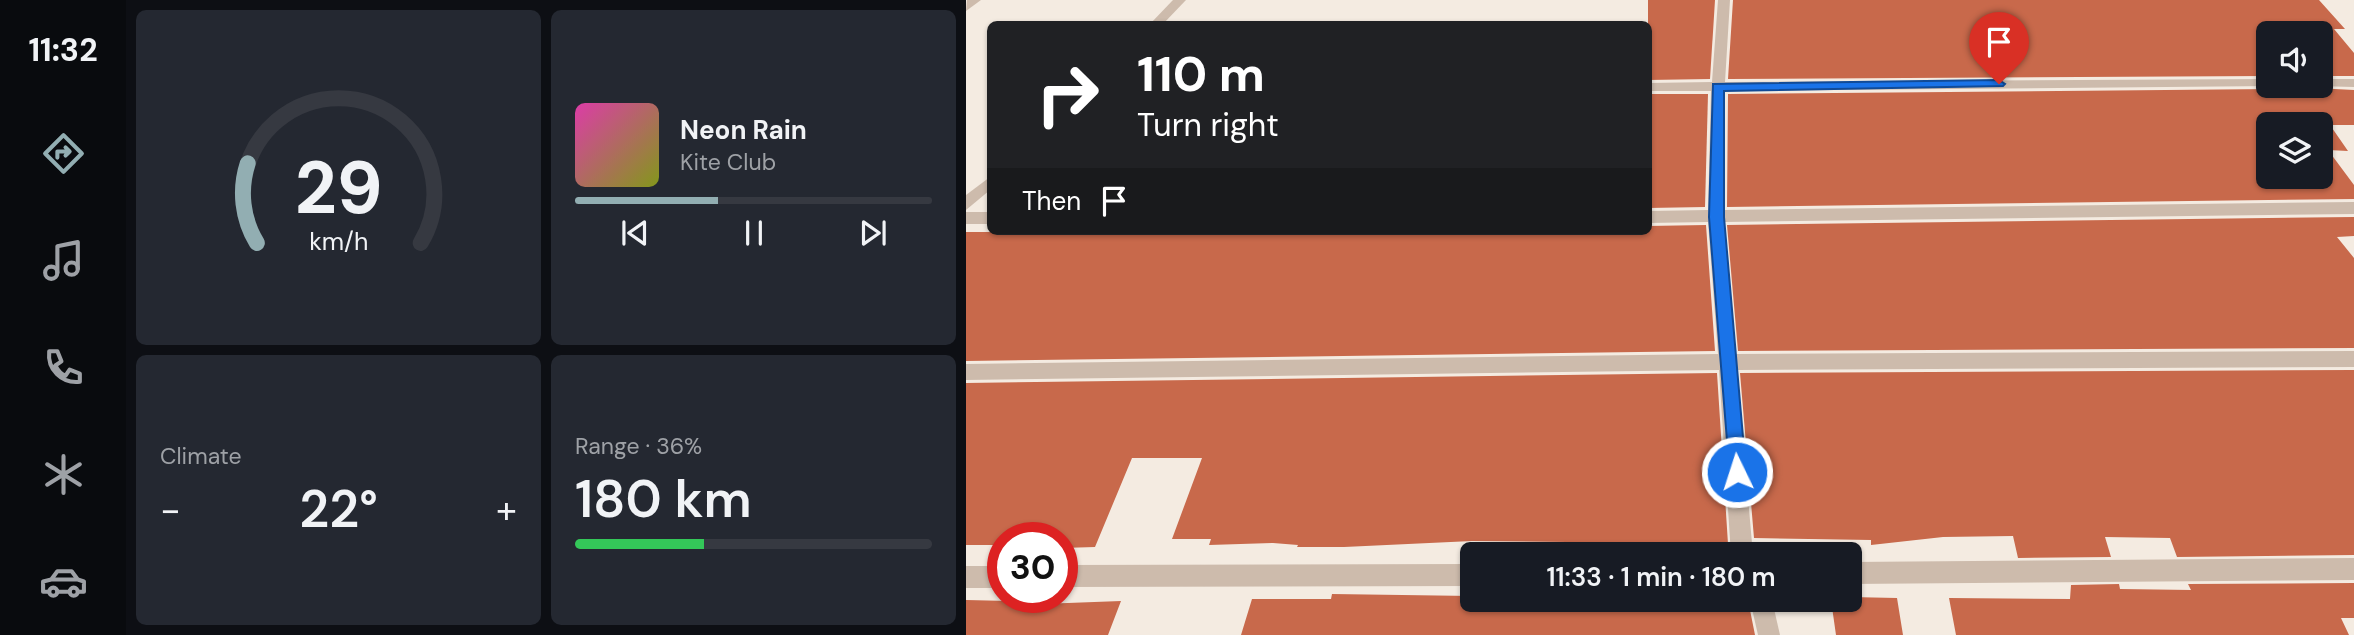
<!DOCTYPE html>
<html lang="en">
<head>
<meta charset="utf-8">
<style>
	body { margin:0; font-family:"DM Sans",sans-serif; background:#242831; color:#f1f3f6; height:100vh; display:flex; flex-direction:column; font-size:26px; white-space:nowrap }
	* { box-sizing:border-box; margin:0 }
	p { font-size:23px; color:#9ea1a6 }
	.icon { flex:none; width:38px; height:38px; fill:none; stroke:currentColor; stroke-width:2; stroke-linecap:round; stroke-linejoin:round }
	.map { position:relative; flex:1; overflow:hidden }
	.sheet { display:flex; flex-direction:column; gap:10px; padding:10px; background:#0d0f14; width:840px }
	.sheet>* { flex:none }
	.guide { position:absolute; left:21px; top:21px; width:665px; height:214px; border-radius:10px; box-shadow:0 2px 5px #0004; background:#202124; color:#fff; overflow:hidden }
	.controls { position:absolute; left:1290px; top:21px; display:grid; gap:14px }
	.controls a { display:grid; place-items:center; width:77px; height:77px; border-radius:10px; background:#171b24; box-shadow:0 2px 5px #0004; font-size:35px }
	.speed { position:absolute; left:21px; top:522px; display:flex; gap:14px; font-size:35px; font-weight:700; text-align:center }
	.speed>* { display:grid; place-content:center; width:91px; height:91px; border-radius:50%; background:#171b24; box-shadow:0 2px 5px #0004; line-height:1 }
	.speed .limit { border:10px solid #d22; background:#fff; color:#111 }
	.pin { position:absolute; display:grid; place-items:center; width:60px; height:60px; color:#fff; margin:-72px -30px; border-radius:50% 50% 50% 0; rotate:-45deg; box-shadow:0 0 7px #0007 }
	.pin .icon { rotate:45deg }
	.me { position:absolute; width:77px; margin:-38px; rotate:356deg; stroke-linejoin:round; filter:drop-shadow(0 0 5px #0008) }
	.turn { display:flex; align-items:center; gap:24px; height:147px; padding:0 35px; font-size:32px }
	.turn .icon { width:91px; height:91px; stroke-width:2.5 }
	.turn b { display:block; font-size:49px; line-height:60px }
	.then { display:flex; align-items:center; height:66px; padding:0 35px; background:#0003; gap:14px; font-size:26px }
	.big { font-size:52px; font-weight:600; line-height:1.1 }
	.sheet .card { flex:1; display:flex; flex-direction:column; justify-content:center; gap:10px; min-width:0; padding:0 24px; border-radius:10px; background:#242831 }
	.sheet .dial { align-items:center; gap:0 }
	.dial svg { height:182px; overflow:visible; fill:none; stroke:#363941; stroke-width:7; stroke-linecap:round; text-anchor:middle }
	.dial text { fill:#f1f3f6; stroke:none }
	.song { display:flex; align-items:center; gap:21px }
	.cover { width:84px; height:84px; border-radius:10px; background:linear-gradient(135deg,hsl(320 70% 55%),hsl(70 70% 35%)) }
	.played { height:7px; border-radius:4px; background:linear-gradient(90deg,#92aeb2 40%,#363941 40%) }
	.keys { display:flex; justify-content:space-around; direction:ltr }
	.heat { display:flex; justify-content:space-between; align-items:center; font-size:38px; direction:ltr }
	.charge { height:10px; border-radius:5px; background:linear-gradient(90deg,#34c759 36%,#363941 0) }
	.sheet .tiles { flex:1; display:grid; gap:10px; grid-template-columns:repeat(2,1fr) }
	.trip { position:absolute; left:494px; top:542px; width:402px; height:70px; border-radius:10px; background:#171b24; box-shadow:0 2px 5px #0004; font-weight:600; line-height:70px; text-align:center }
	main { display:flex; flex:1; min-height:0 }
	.tabs { display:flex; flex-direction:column; width:126px; justify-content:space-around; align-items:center; background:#090b0e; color:#9ea1a6 }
	.tabs .icon { width:49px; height:49px }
	.tabs .selected { color:#92aeb2 }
	.tabs b { font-size:32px; color:#f1f3f6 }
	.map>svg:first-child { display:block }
	.building { fill:#c8694b; fill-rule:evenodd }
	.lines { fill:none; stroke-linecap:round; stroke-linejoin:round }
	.minor { fill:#cdbbac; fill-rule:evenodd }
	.route { fill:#1a73e8; stroke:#114b97; stroke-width:2 }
</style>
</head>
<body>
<main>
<nav class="tabs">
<b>11:32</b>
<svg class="icon selected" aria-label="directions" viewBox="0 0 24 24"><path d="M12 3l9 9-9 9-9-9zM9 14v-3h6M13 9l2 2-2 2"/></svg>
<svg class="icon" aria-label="music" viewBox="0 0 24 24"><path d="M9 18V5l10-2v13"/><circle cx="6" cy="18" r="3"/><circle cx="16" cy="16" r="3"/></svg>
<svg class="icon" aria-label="phone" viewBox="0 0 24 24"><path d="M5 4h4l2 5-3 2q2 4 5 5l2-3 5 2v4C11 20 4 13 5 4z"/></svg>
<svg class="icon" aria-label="climate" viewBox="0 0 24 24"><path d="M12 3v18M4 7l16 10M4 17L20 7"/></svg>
<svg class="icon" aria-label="car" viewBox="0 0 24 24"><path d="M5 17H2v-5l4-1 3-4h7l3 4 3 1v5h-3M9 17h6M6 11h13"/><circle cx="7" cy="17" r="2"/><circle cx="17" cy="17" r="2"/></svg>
</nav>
<section class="sheet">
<div class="tiles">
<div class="card dial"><svg viewBox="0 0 100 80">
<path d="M14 69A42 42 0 1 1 86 69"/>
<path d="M14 69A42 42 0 0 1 10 34" stroke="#92aeb2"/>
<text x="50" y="56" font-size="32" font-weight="700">29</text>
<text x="50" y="72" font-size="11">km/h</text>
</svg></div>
<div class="card">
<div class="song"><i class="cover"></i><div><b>Neon Rain</b><p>Kite Club</p></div></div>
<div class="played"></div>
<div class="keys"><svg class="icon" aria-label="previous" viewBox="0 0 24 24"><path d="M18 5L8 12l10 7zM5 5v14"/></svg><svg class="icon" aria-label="pause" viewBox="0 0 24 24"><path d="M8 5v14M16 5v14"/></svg><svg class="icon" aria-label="next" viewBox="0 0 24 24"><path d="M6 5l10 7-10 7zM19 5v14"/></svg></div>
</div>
<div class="card"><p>Climate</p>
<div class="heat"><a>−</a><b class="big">22°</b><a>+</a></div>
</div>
<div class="card"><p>Range · 36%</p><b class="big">180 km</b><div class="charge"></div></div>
</div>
</section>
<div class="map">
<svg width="1388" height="635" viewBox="0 0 1388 635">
	<rect width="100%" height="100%" fill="#f4ebe1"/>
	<g class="building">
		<path d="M682 0H749L744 79 682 80Z"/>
		<path d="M767 0H1353L1379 29H1368L1388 53V76H1354V33H1302V76L762 79Z"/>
		<path d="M1310 86 1388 90V125H1364L1382 151 1362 150 1388 185V199L761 207 762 94 1307 89ZM1302 124H1354V177H1302Z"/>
		<path d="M682 94H742L739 207 682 208Z"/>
		<path d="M1388 217V236L1371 237 1388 258V348L772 351 761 225Z"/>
		<path d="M740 225 749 351 0 361V232L682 231V226Z"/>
		<path d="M1388 370V555L1211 557 1204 538 1139 537 1145 557 1052 558 1047 536 977 537 905 545V540L788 538 774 373Z"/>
		<path d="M751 373 762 544 688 546V543L506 541 378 547H331L332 545 307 543 243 545 245 539H206L236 458H166L129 547 96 548V537H37V545H0V383Z"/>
		<path d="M1388 583V618H1375L1383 635H990L983 598 1104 599 1105 585 1153 584 1154 589 1225 590 1222 584Z"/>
		<path d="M366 594 506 596V600H782L789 635H275L286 599H365Z"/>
		<path d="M78 597 75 604 155 601 142 635H0V600L43 601Z"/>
		<path d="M884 597 931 598 937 635H870L865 600H884Z"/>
	</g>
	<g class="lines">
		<g class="minor">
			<path d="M15 0 0 11 1 0Z"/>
			<path d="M207 0H220L197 24H184Z"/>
			<path d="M752 0H764L759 82 1302 79V86H1307L759 91 758 210 1388 202V214L758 222 770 354 1388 351V367L771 370 787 555H765L753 370 0 380V364L752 354 742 222 682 223V211L742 210 745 91H682V83L746 82Z"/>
			<path d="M1354 79H1388V87L1349 86H1354Z"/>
			<path d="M24 177V190L0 210V195Z"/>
			<rect x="0" y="212" width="24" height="12"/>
			<path d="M1388 558V580L884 584V562Z"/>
			<path d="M506 564V586L96 587V565Z"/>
			<rect x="0" y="566" width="37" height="22"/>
			<path d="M784 600H806L814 635H792Z"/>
		</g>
	</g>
	<path class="route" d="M1033 80 1039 84 1037 86 758 91V217L780 472 777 478 771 480 764 478 743 217 747 84Z"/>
</svg>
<div class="controls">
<a><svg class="icon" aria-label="sound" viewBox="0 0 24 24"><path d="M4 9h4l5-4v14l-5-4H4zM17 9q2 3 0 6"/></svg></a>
<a><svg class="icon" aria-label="layers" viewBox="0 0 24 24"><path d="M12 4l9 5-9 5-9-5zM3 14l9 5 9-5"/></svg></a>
</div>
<div class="speed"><div class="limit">30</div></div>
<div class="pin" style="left:1033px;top:84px;background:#d93025"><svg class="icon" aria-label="arrive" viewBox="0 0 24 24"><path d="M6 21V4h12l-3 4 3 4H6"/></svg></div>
<svg class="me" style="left:771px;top:472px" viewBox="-20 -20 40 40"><circle r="17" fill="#1a73e8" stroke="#fff" stroke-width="3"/><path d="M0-11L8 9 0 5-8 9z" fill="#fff"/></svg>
<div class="trip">11:33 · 1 min · 180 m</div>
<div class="guide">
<div class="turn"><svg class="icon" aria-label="right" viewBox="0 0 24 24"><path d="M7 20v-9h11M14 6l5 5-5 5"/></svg><div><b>110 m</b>Turn right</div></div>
<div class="then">Then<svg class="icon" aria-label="arrive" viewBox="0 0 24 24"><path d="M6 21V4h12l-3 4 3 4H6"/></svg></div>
</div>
</div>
</main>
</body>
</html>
